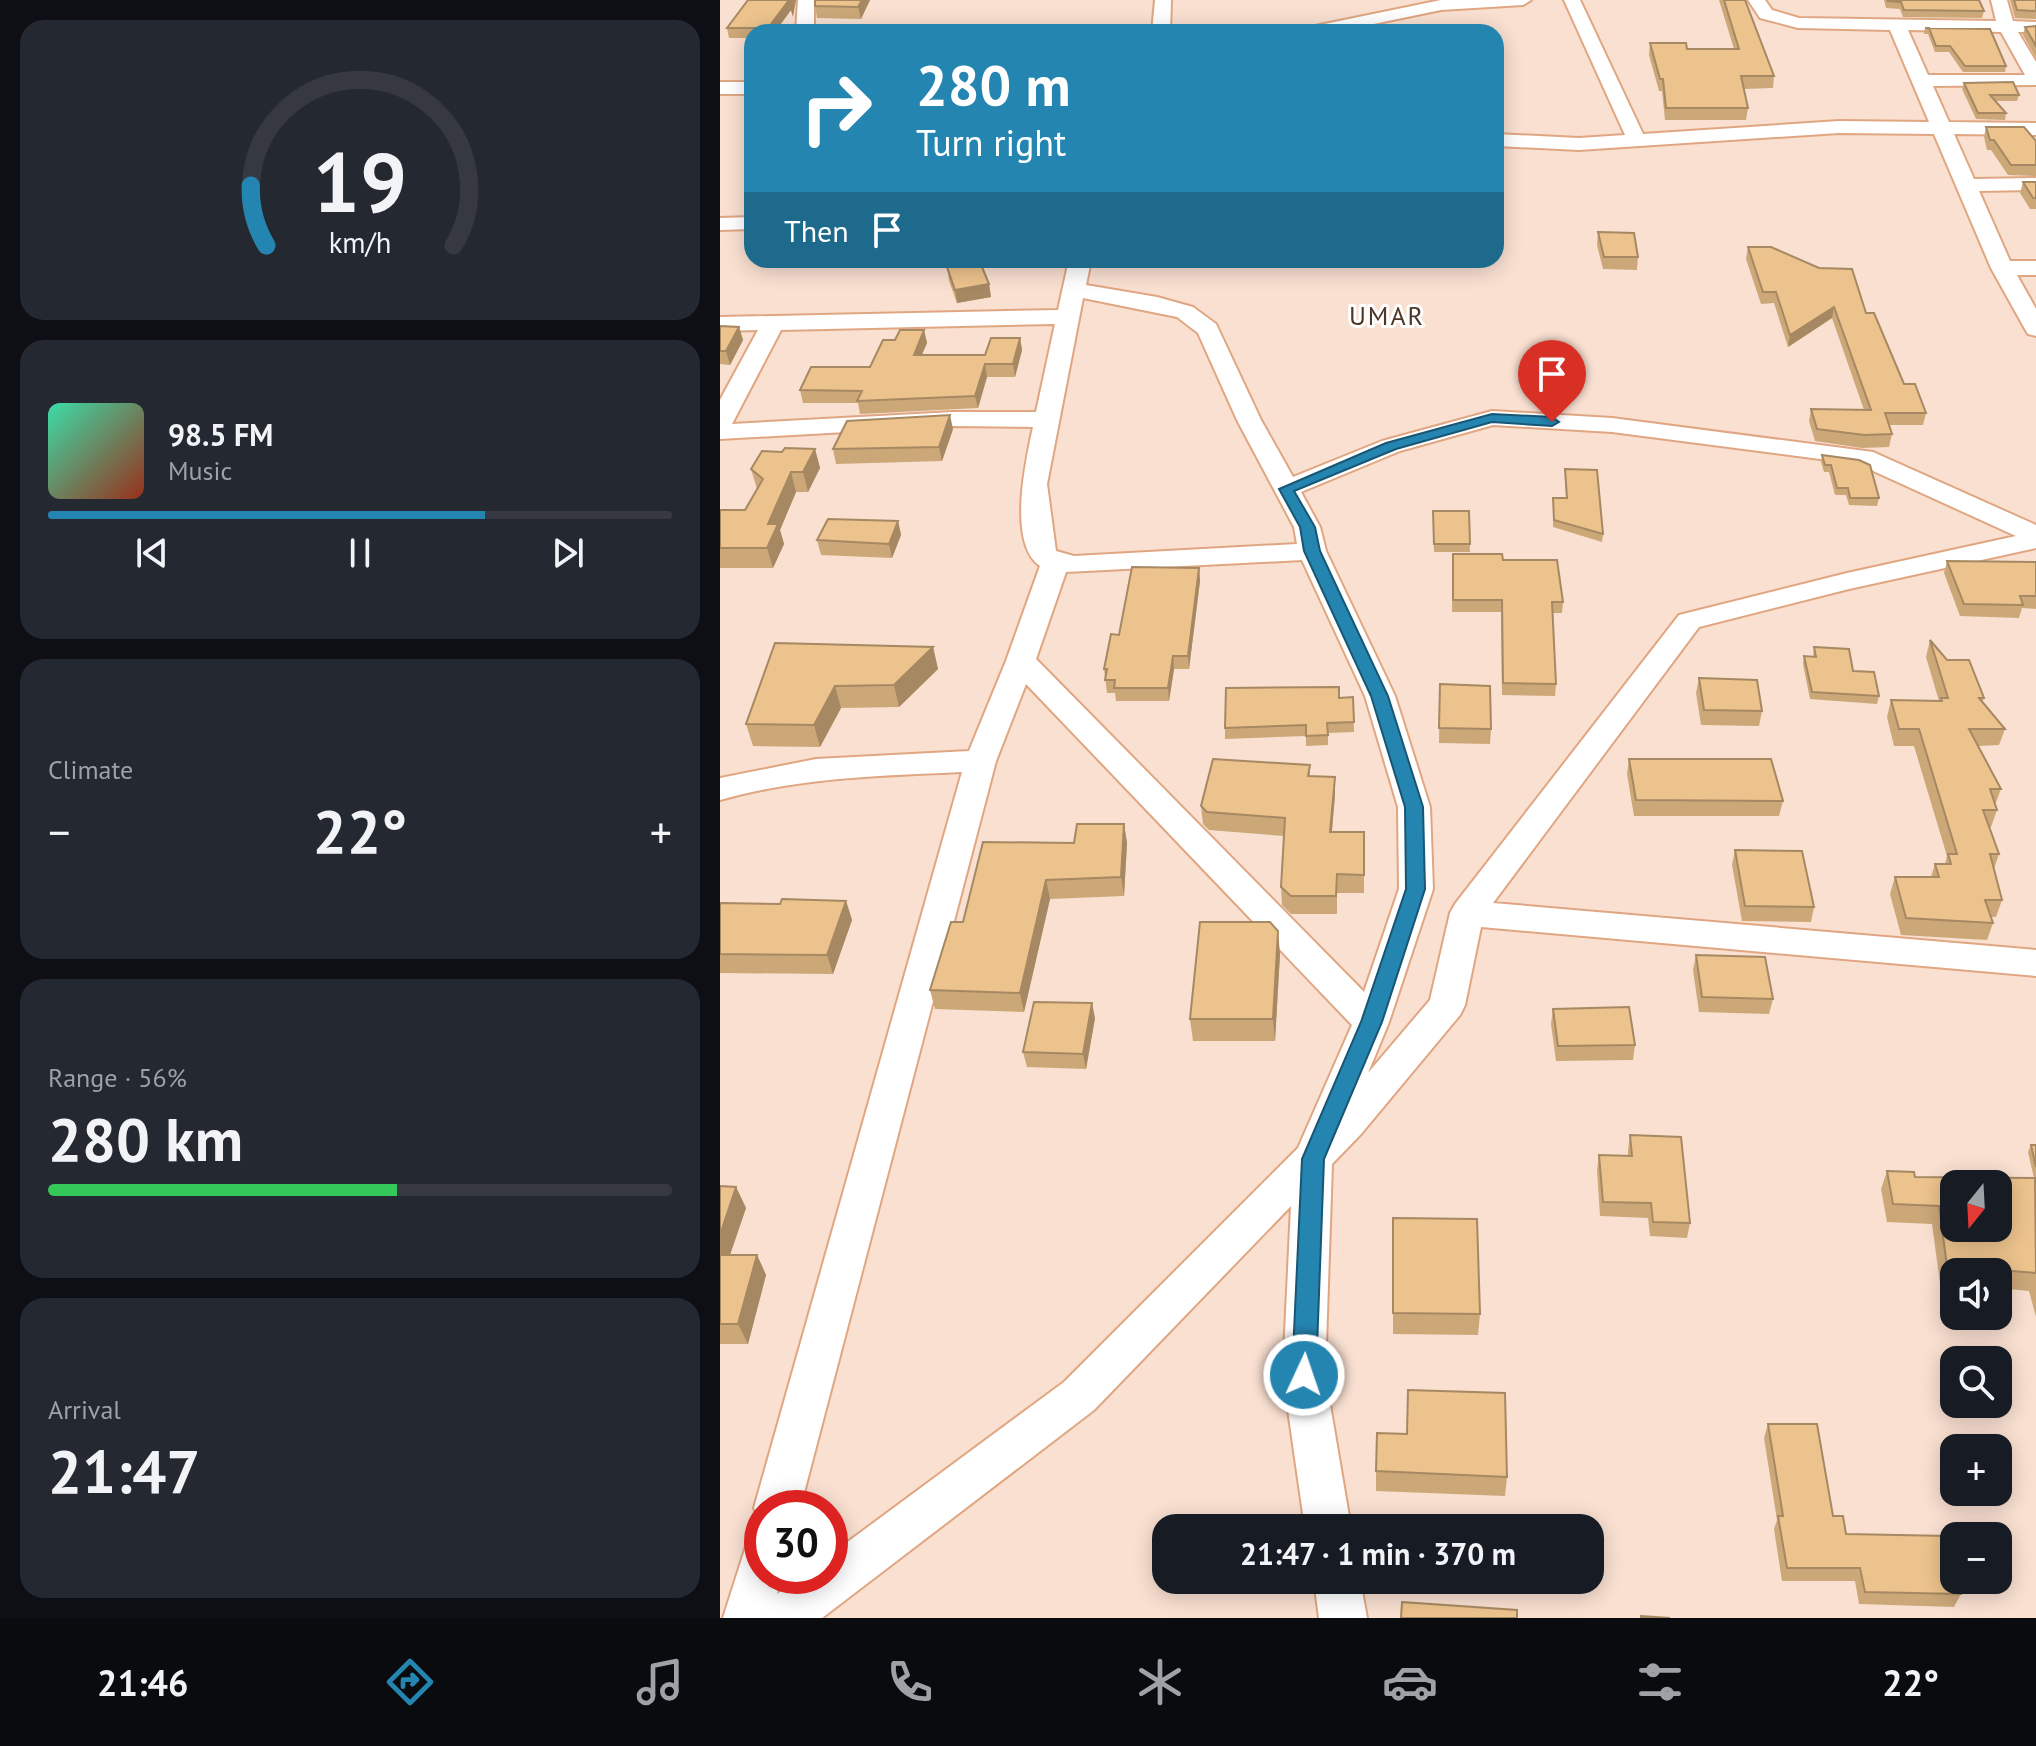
<!DOCTYPE html>
<html lang="en">
<head>
<meta charset="utf-8">
<style>
	body { margin:0; font-family:"PT Sans",sans-serif; background:#242831; color:#f1f3f6; height:100vh; display:flex; flex-direction:column; font-size:30px; white-space:nowrap }
	* { box-sizing:border-box; margin:0 }
	p { font-size:26px; color:#9ea1a6 }
	.icon { flex:none; width:44px; height:44px; fill:none; stroke:currentColor; stroke-width:2; stroke-linecap:round; stroke-linejoin:round }
	.map { position:relative; flex:1; overflow:hidden }
	.panel { display:flex; flex-direction:column; gap:20px; padding:20px; background:#0d0f14; width:720px }
	.panel>* { flex:none }
	.top-card { position:absolute; left:24px; top:24px; width:760px; height:244px; border-radius:24px; box-shadow:0 4px 20px #0003; background:#2585b1; color:#fff; overflow:hidden }
	.needle { width:52px; rotate:198deg }
	.controls { position:absolute; left:1220px; top:1170px; display:grid; gap:16px }
	.controls a { display:grid; place-items:center; width:72px; height:72px; border-radius:16px; background:#171b24; box-shadow:0 4px 20px #0003; font-size:40px }
	.speed { position:absolute; left:24px; top:1490px; display:flex; gap:16px; font-size:40px; font-weight:700; text-align:center }
	.speed>* { display:grid; place-content:center; width:104px; height:104px; border-radius:50%; background:#171b24; box-shadow:0 4px 20px #0003; line-height:1 }
	.speed .limit { border:12px solid #d22; background:#fff; color:#111 }
	.pin { position:absolute; display:grid; place-items:center; width:68px; height:68px; color:#fff; margin:-82px -34px; border-radius:50% 50% 50% 0; rotate:-45deg; box-shadow:0 0 8px #0007 }
	.pin .icon { rotate:45deg }
	.me { position:absolute; width:88px; margin:-44px; rotate:3deg; stroke-linejoin:round; filter:drop-shadow(0 0 6px #0008) }
	.turn { display:flex; align-items:center; gap:28px; height:168px; padding:0 40px; font-size:36px }
	.turn .icon { width:104px; height:104px; stroke-width:2.5 }
	.turn b { display:block; font-size:56px; line-height:68px }
	.then { display:flex; align-items:center; height:76px; padding:0 40px; background:#0003; gap:16px; font-size:30px }
	.big { font-size:60px; font-weight:800; line-height:1.1 }
	.panel .card { flex:1; display:flex; flex-direction:column; justify-content:center; gap:12px; min-width:0; padding:0 28px; border-radius:24px; background:#242831 }
	.panel .dial { align-items:center; gap:0 }
	.dial svg { height:208px; overflow:visible; fill:none; stroke:#363941; stroke-width:7; stroke-linecap:round; text-anchor:middle }
	.dial text { fill:#f1f3f6; stroke:none }
	.song { display:flex; align-items:center; gap:24px }
	.cover { width:96px; height:96px; border-radius:12px; background:linear-gradient(135deg,hsl(160 70% 55%),hsl(10 70% 35%)) }
	.played { height:8px; border-radius:4px; background:linear-gradient(90deg,#2585b1 70%,#363941 70%) }
	.keys { display:flex; justify-content:space-around; direction:ltr }
	.heat { display:flex; justify-content:space-between; align-items:center; font-size:44px; direction:ltr }
	.charge { height:12px; border-radius:6px; background:linear-gradient(90deg,#34c759 56%,#363941 0) }
	.trip { position:absolute; left:432px; top:1514px; width:452px; height:80px; border-radius:24px; background:#171b24; box-shadow:0 4px 20px #0003; font-weight:800; line-height:80px; text-align:center }
	.tabs { display:flex; height:128px; justify-content:space-around; align-items:center; background:#090b0e; color:#9ea1a6 }
	.tabs .icon { width:56px; height:56px }
	.tabs .selected { color:#2585b1 }
	.tabs b { font-size:36px; color:#f1f3f6 }
	main { display:flex; flex:1; min-height:0 }
	.map>svg:first-child { display:block }
	.lines { fill:none; stroke-linecap:round; stroke-linejoin:round }
	.minor-casing { stroke:#e0a682; stroke-width:4 }
	.minor { fill:#fff; fill-rule:evenodd }
	.wall { fill:#cca879 }
	.shaded-wall { fill:#a68863 }
	.building { fill:#edc38d; stroke:#a68863; stroke-width:2; fill-rule:evenodd }
	.route { fill:#2585b1; stroke:#185673; stroke-width:2 }
	.labels { text-anchor:middle; dominant-baseline:central; stroke-width:6; stroke-linejoin:round; paint-order:stroke }
	.far-quarter-label { font-size:26px; letter-spacing:2px; fill:#4e3627; stroke:#fff }
</style>
</head>
<body>
<main>
<section class="panel">
<div class="card dial"><svg viewBox="0 0 100 80">
<path d="M14 69A42 42 0 1 1 86 69"/>
<path d="M14 69A42 42 0 0 1 8 46" stroke="#2585b1"/>
<text x="50" y="56" font-size="32" font-weight="700">19</text>
<text x="50" y="72" font-size="11">km/h</text>
</svg></div>
<div class="card">
<div class="song"><i class="cover"></i><div><b>98.5 FM</b><p>Music</p></div></div>
<div class="played"></div>
<div class="keys"><svg class="icon" aria-label="previous" viewBox="0 0 24 24"><path d="M18 5L8 12l10 7zM5 5v14"/></svg><svg class="icon" aria-label="pause" viewBox="0 0 24 24"><path d="M8 5v14M16 5v14"/></svg><svg class="icon" aria-label="next" viewBox="0 0 24 24"><path d="M6 5l10 7-10 7zM19 5v14"/></svg></div>
</div>
<div class="card"><p>Climate</p>
<div class="heat"><a>−</a><b class="big">22°</b><a>+</a></div>
</div>
<div class="card"><p>Range · 56%</p><b class="big">280 km</b><div class="charge"></div></div>
<div class="card"><p>Arrival</p><b class="big">21:47</b></div>
</section>
<div class="map">
<svg width="1316" height="1618" viewBox="0 0 1316 1618">
	<rect width="100%" height="100%" fill="#f9e0d1"/>
	<g class="lines">
		<defs>
			<g id="minor">
				<path d="M78 0H94V32H76Z"/>
				<path d="M435 0H451L450 32H432Z"/>
				<path d="M721 0H811L803 5 721 10 615 32H581L590 27Z"/>
				<path d="M844 0H860L923 134 1119 121 1209 122 1170 30 1078 28 1040 18 1028 0H1045L1052 10 1079 18 1276 21 1271 0H1287L1293 21 1316 22V32H1298L1316 62V85L1213 86 1229 122 1316 123V135L1234 134 1254 179 1316 178V190L1259 191 1290 261H1316V275H1297L1316 309V336L1308 334 1305 329 1271 268 1214 134 1119 133 859 150 776 146V134L859 138 905 135ZM1188 30 1281 32 1305 75H1208Z"/>
				<rect x="0" y="82" width="32" height="12"/>
				<path d="M32 217V229L0 230V218Z"/>
				<path d="M349 260H371L366 285 437 297 473 307 496 324 541 420 573 477 662 441 772 411 892 418 1153 452 1316 525V548L1129 589 979 627 773 903 1316 950V976L761 927 745 1005 740 1015 641 1134 612 1164 605 1375 631 1528H585L563 1375 571 1206 374 1410 102 1618H3L26 1546 42 1539V1576H61L57 1594 82 1576H110V1555L344 1382 578 1148 632 1025 306 684 276 761 80 1508H42L41 1524 34 1508 242 772C160 776 80 777 0 800V778L96 759 249 751 286 661 320 566C287 543 306 460 313 427L233 426 0 439V400L38 330 0 331V317L338 310ZM363 298 457 317 478 333 517 420 574 527 577 544 354 556 336 551 327 484ZM335 324 316 412H233L12 424 61 330ZM773 425 892 432 1138 464 1296 536 1127 573 959 615 735 904 730 913 710 1000 648 1073 669 1022 713 889 710 807 675 696 606 551 600 527 581 492 680 451ZM582 560 645 696 678 807 679 889 644 992 316 659 346 572Z"/>
				<path d="M594 1580H640L647 1618H599Z"/>
			</g>
		</defs>
		<use href="#minor" class="minor-casing"/>
		<use href="#minor" class="minor"/>
	</g>
	<g class="wall">
		<path d="M70 0 73 17 71 10 55 32H32V38H9L7 28Z"/>
		<path d="M150 0 141 19 97 18 95 6Z"/>
		<path d="M999 0H1025L1054 76 1053 88 1024 89 1028 108 1026 120H945L942 91H939L929 55 930 43 967 49H1014Z"/>
		<path d="M1164 0H1259L1264 11 1262 18 1183 17 1180 9 1166 8Z"/>
		<path d="M1290 0H1316V19L1295 18Z"/>
		<path d="M1316 26V58L1303 35 1305 27Z"/>
		<path d="M1205 28 1270 29 1286 66 1285 72H1243L1229 52H1215L1208 34H1204Z"/>
		<path d="M1244 83 1299 95 1297 101H1275L1286 113 1285 120 1256 119 1242 89Z"/>
		<path d="M1266 127 1316 141V176L1288 175 1271 150H1267L1264 137Z"/>
		<path d="M1303 182H1316V209H1310L1300 193Z"/>
		<path d="M878 232 918 257 917 270 883 269 877 245Z"/>
		<path d="M1028 247 1146 313 1184 384 1206 413 1203 425H1169L1172 434 1169 447 1142 448 1095 441 1089 421 1091 409 1144 410 1112 318 1068 347 1054 303 1041 304 1026 259Z"/>
		<path d="M575 260H600L599 262H575Z"/>
		<path d="M227 267 269 284 271 297 237 303 229 281Z"/>
		<path d="M0 326 19 327 23 340 10 365 0 364Z"/>
		<path d="M204 330 207 343 202 355H265L300 338 302 350 295 377H267L258 408 140 414 138 403H83L80 390 150 367 175 340Z"/>
		<path d="M233 429 222 461 116 464 113 449Z"/>
		<path d="M95 449 100 468 88 492H76L60 530 64 544 53 568H0V510H25L37 489 31 469 62 452Z"/>
		<path d="M1102 455 1159 498 1157 506 1129 505 1126 495H1115L1109 472H1104L1101 462Z"/>
		<path d="M845 469 883 534 882 542 833 527V498H846Z"/>
		<path d="M713 511H749L750 552H714Z"/>
		<path d="M178 521 181 535 172 558 101 555 97 540Z"/>
		<path d="M733 554 783 560 843 602 842 613H833L836 684 835 696 782 695 781 612H732Z"/>
		<path d="M1227 561 1316 562V609L1302 608 1299 618 1240 616 1224 573Z"/>
		<path d="M479 568 480 581 469 669H454L449 701H396L395 693H387L384 669 399 635Z"/>
		<path d="M1210 640 1227 660 1264 698 1262 702 1285 729 1279 745 1258 746 1281 789 1275 805 1277 810 1271 827H1269L1279 854 1274 869 1282 900 1276 917H1271L1273 923 1267 940 1181 935 1170 894 1175 877H1211L1215 864H1225L1227 856 1194 746H1174L1167 717 1171 700 1219 701 1206 657Z"/>
		<path d="M55 643 213 647 218 669 179 707 121 708 100 747 33 746 26 724Z"/>
		<path d="M1094 647 1133 671 1159 696 1157 704 1090 699 1083 664 1084 656 1093 657Z"/>
		<path d="M979 678 1042 711 1039 726 981 725 976 693Z"/>
		<path d="M720 684 771 729 770 744 719 743Z"/>
		<path d="M633 697 634 732 608 733V745L586 746V736L505 739V728L620 698Z"/>
		<path d="M909 759 1063 801 1059 816H914L907 774Z"/>
		<path d="M590 765V776L615 795 612 832H644V893H617V914H571L562 905 561 887 564 836 489 830 483 824 481 806Z"/>
		<path d="M404 824 407 843 404 896 330 899 304 1012 215 1009 210 990 243 922 354 843Z"/>
		<path d="M1015 850 1094 907 1091 922 1022 921 1012 865Z"/>
		<path d="M126 901 132 920 113 974 0 973V903L60 904Z"/>
		<path d="M560 954 555 1041H473L470 1019Z"/>
		<path d="M976 955 1053 999 1049 1014 979 1012 973 970Z"/>
		<path d="M833 1009 915 1045 913 1060 836 1061 831 1024Z"/>
		<path d="M375 1018 366 1069 307 1067 303 1052Z"/>
		<path d="M910 1135 970 1223 967 1238 930 1236 928 1218 880 1216 877 1170 879 1155 908 1156V1150Z"/>
		<path d="M1311 1145H1316V1317L1309 1291 1278 1288V1272H1234V1285L1220 1283 1212 1224 1167 1222 1161 1189 1167 1171 1195 1177 1314 1178 1308 1152Z"/>
		<path d="M0 1186 16 1187 26 1208 10 1255H37L46 1275 28 1344H0Z"/>
		<path d="M673 1218 760 1314 758 1335 673 1334Z"/>
		<path d="M1048 1424 1126 1534 1241 1594 1234 1607 1139 1604 1135 1581H1062L1054 1529 1057 1520 1044 1438Z"/>
		<path d="M656 1471 787 1477 785 1496 656 1491Z"/>
	</g>
	<g class="shaded-wall">
		<path d="M69 0H76L73 17 71 10 55 32H49L48 28Z"/>
		<path d="M142 0H150L141 19 138 7Z"/>
		<path d="M269 284 271 297 237 303 235 290Z"/>
		<path d="M1114 307 1112 318 1068 347 1070 335Z"/>
		<path d="M19 327 23 340 10 365 6 351Z"/>
		<path d="M204 330 207 343 196 367 194 355Z"/>
		<path d="M300 338 302 350 295 377 293 364Z"/>
		<path d="M265 364 267 377 258 408 255 396Z"/>
		<path d="M230 415 233 429 222 461 219 447Z"/>
		<path d="M95 449 100 468 88 492 83 472Z"/>
		<path d="M71 472 76 492 60 530 64 544 53 568 47 548 48 524Z"/>
		<path d="M178 521 181 535 172 558 169 544Z"/>
		<path d="M479 568 480 581 469 669 468 656Z"/>
		<path d="M213 647 218 669 179 707 174 685Z"/>
		<path d="M453 656 454 669 449 701 448 688Z"/>
		<path d="M115 686 121 708 100 747 94 725Z"/>
		<path d="M615 777V795L610 850V832Z"/>
		<path d="M404 824 407 843 404 896 401 877Z"/>
		<path d="M326 880 330 899 304 1012 300 993Z"/>
		<path d="M126 901 132 920 113 974 107 955Z"/>
		<path d="M558 931 560 954 555 1041 553 1019Z"/>
		<path d="M372 1003 375 1018 366 1069 363 1054Z"/>
		<path d="M16 1187 26 1208 3 1275 0 1269V1235Z"/>
		<path d="M37 1255 46 1275 28 1344 18 1324Z"/>
	</g>
	<g class="building">
		<path d="M28 0H69L48 28H7Z"/>
		<path d="M95 0H142L138 7 95 6Z"/>
		<path d="M1004 0H1025L1054 76H1021L1028 108H946L943 79H940L930 43H966L967 49H1019Z"/>
		<path d="M1167 0H1259L1264 11 1184 10 1181 2 1168 1Z"/>
		<path d="M1294 0H1316V11L1297 10Z"/>
		<path d="M1316 26V46L1305 27Z"/>
		<path d="M1205 28 1270 29 1286 66H1245L1230 46H1216L1209 28Z"/>
		<path d="M1293 82 1299 95H1270L1286 113H1258L1244 83Z"/>
		<path d="M1266 127H1304L1316 141V165H1291L1274 140H1270Z"/>
		<path d="M1303 182H1316V198H1313Z"/>
		<path d="M878 232 914 233 918 257H884Z"/>
		<path d="M1028 247H1051L1099 268 1132 269 1146 313H1154L1184 384H1195L1206 413H1165L1172 434 1144 435 1097 429 1091 409 1151 410 1114 307 1070 335 1056 292H1043Z"/>
		<path d="M260 262 269 284 235 290 227 267Z"/>
		<path d="M0 326 19 327 6 351H0Z"/>
		<path d="M180 330H204L194 355H265L271 338H300L293 364H265L255 396 137 401 142 391 80 390 91 367H150L163 340H175Z"/>
		<path d="M230 415 219 447 113 449 127 421Z"/>
		<path d="M65 448 95 449 83 472H71L48 524H58L47 548H0V510H25L43 479 31 469 42 451 62 452Z"/>
		<path d="M1102 455 1139 460 1150 465 1159 498H1130L1128 488H1117L1111 465H1105Z"/>
		<path d="M845 469 877 470 883 534 834 520 833 498H847Z"/>
		<path d="M713 511H749L750 544H714Z"/>
		<path d="M108 519 178 521 169 544 97 540Z"/>
		<path d="M733 554H782L783 560H837L843 602H832L836 684 783 683 782 600H733Z"/>
		<path d="M1227 561 1316 562V596H1300L1303 605 1244 604Z"/>
		<path d="M412 567 479 568 468 656H453L448 688H394L395 680H385L387 669H384L391 634 399 635Z"/>
		<path d="M1210 640 1227 660H1249L1264 698H1259L1285 729H1249L1281 789H1270L1277 810H1263L1279 854H1270L1282 900H1265L1273 923 1186 918 1175 877H1219L1215 864H1231L1228 854H1237L1199 729H1179L1171 700 1222 701 1221 698H1228Z"/>
		<path d="M55 643 213 647 174 685 115 686 94 725 26 724Z"/>
		<path d="M1094 647 1129 649 1133 671 1154 672 1159 696 1092 692 1084 656 1096 657Z"/>
		<path d="M979 678 1037 680 1042 711 984 710Z"/>
		<path d="M720 684 770 686 771 729 719 728Z"/>
		<path d="M619 687V698L633 697 634 722 607 723 608 735 586 736V725L505 728 506 688Z"/>
		<path d="M493 759 590 765 588 776 615 777 610 832H644V875L617 874 616 896H571L561 887 565 818 487 812 481 806Z"/>
		<path d="M909 759H1051L1063 801 916 800Z"/>
		<path d="M357 824H404L401 877 326 880 300 993 210 990 231 922H243L263 842 354 843Z"/>
		<path d="M1015 850 1082 851 1094 907 1025 906Z"/>
		<path d="M62 899 126 901 107 955 0 954V903L60 904Z"/>
		<path d="M480 922H550L558 931 553 1019H470Z"/>
		<path d="M976 955 1045 957 1053 999 982 997Z"/>
		<path d="M314 1002 372 1003 363 1054 303 1052Z"/>
		<path d="M909 1007 915 1045 838 1046 833 1009Z"/>
		<path d="M910 1135 961 1137 970 1223 933 1222 931 1203 883 1202 879 1155 912 1156Z"/>
		<path d="M1311 1145H1316V1167Z"/>
		<path d="M1167 1171 1194 1172 1195 1177 1315 1178 1316 1273 1227 1266 1219 1206 1173 1204ZM1234 1184H1278V1228H1234Z"/>
		<path d="M0 1186 16 1187 0 1235Z"/>
		<path d="M673 1218 757 1219 760 1314 673 1313Z"/>
		<path d="M0 1255H37L18 1324H0Z"/>
		<path d="M688 1390 785 1393 787 1477 656 1471 657 1433 687 1434Z"/>
		<path d="M1048 1424H1097L1113 1516H1123L1126 1534 1229 1536 1234 1561V1580H1238L1241 1594 1145 1592 1140 1568H1067L1058 1516H1063Z"/>
		<path d="M682 1602 797 1610V1618H681Z"/>
		<path d="M921 1616 950 1618H921Z"/>
	</g>
	<path class="route" d="M772 414 832 417 839 422 832 426 772 422 676 449 574 491 595 527 600 551 668 696 703 807 705 889 662 1022 604 1159 596 1375 593 1383 584 1386 576 1383 572 1375 582 1159 641 1022 686 889 685 807 651 696 584 551 580 527 559 489 666 443Z"/>
	<g class="labels">
		<g class="far-quarter-label">
			<text x="667" y="315">UMAR</text>
		</g>
	</g>
</svg>
<div class="controls">
<a><svg class="needle" viewBox="-14 -14 28 28"><path d="M0-13l5 13h-10z" fill="#e53935"/><path d="M0 13l5-13h-10z" fill="#9ea1a6"/></svg></a>
<a><svg class="icon" aria-label="sound" viewBox="0 0 24 24"><path d="M4 9h4l5-4v14l-5-4H4zM17 9q2 3 0 6"/></svg></a>
<a><svg class="icon" aria-label="search" viewBox="0 0 24 24"><circle cx="10" cy="10" r="6"/><path d="M15 15l6 6"/></svg></a>
<a>+</a>
<a>−</a>
</div>
<div class="speed"><div class="limit">30</div></div>
<div class="pin" style="left:832px;top:422px;background:#d93025"><svg class="icon" aria-label="arrive" viewBox="0 0 24 24"><path d="M6 21V4h12l-3 4 3 4H6"/></svg></div>
<svg class="me" style="left:584px;top:1375px" viewBox="-20 -20 40 40"><circle r="17" fill="#2585b1" stroke="#fff" stroke-width="3"/><path d="M0-11L8 9 0 5-8 9z" fill="#fff"/></svg>
<div class="trip">21:47 · 1 min · 370 m</div>
<div class="top-card">
<div class="turn"><svg class="icon" aria-label="right" viewBox="0 0 24 24"><path d="M7 20v-9h11M14 6l5 5-5 5"/></svg><div><b>280 m</b>Turn right</div></div>
<div class="then">Then<svg class="icon" aria-label="arrive" viewBox="0 0 24 24"><path d="M6 21V4h12l-3 4 3 4H6"/></svg></div>
</div>
</div>
</main>
<nav class="tabs">
<b>21:46</b>
<svg class="icon selected" aria-label="directions" viewBox="0 0 24 24"><path d="M12 3l9 9-9 9-9-9zM9 14v-3h6M13 9l2 2-2 2"/></svg>
<svg class="icon" aria-label="music" viewBox="0 0 24 24"><path d="M9 18V5l10-2v13"/><circle cx="6" cy="18" r="3"/><circle cx="16" cy="16" r="3"/></svg>
<svg class="icon" aria-label="phone" viewBox="0 0 24 24"><path d="M5 4h4l2 5-3 2q2 4 5 5l2-3 5 2v4C11 20 4 13 5 4z"/></svg>
<svg class="icon" aria-label="climate" viewBox="0 0 24 24"><path d="M12 3v18M4 7l16 10M4 17L20 7"/></svg>
<svg class="icon" aria-label="car" viewBox="0 0 24 24"><path d="M5 17H2v-5l4-1 3-4h7l3 4 3 1v5h-3M9 17h6M6 11h13"/><circle cx="7" cy="17" r="2"/><circle cx="17" cy="17" r="2"/></svg>
<svg class="icon" aria-label="filters" viewBox="0 0 24 24"><path d="M4 7h16M4 17h16"/><circle cx="9" cy="7" r="2"/><circle cx="15" cy="17" r="2"/></svg>
<b>22°</b>
</nav>
</body>
</html>
